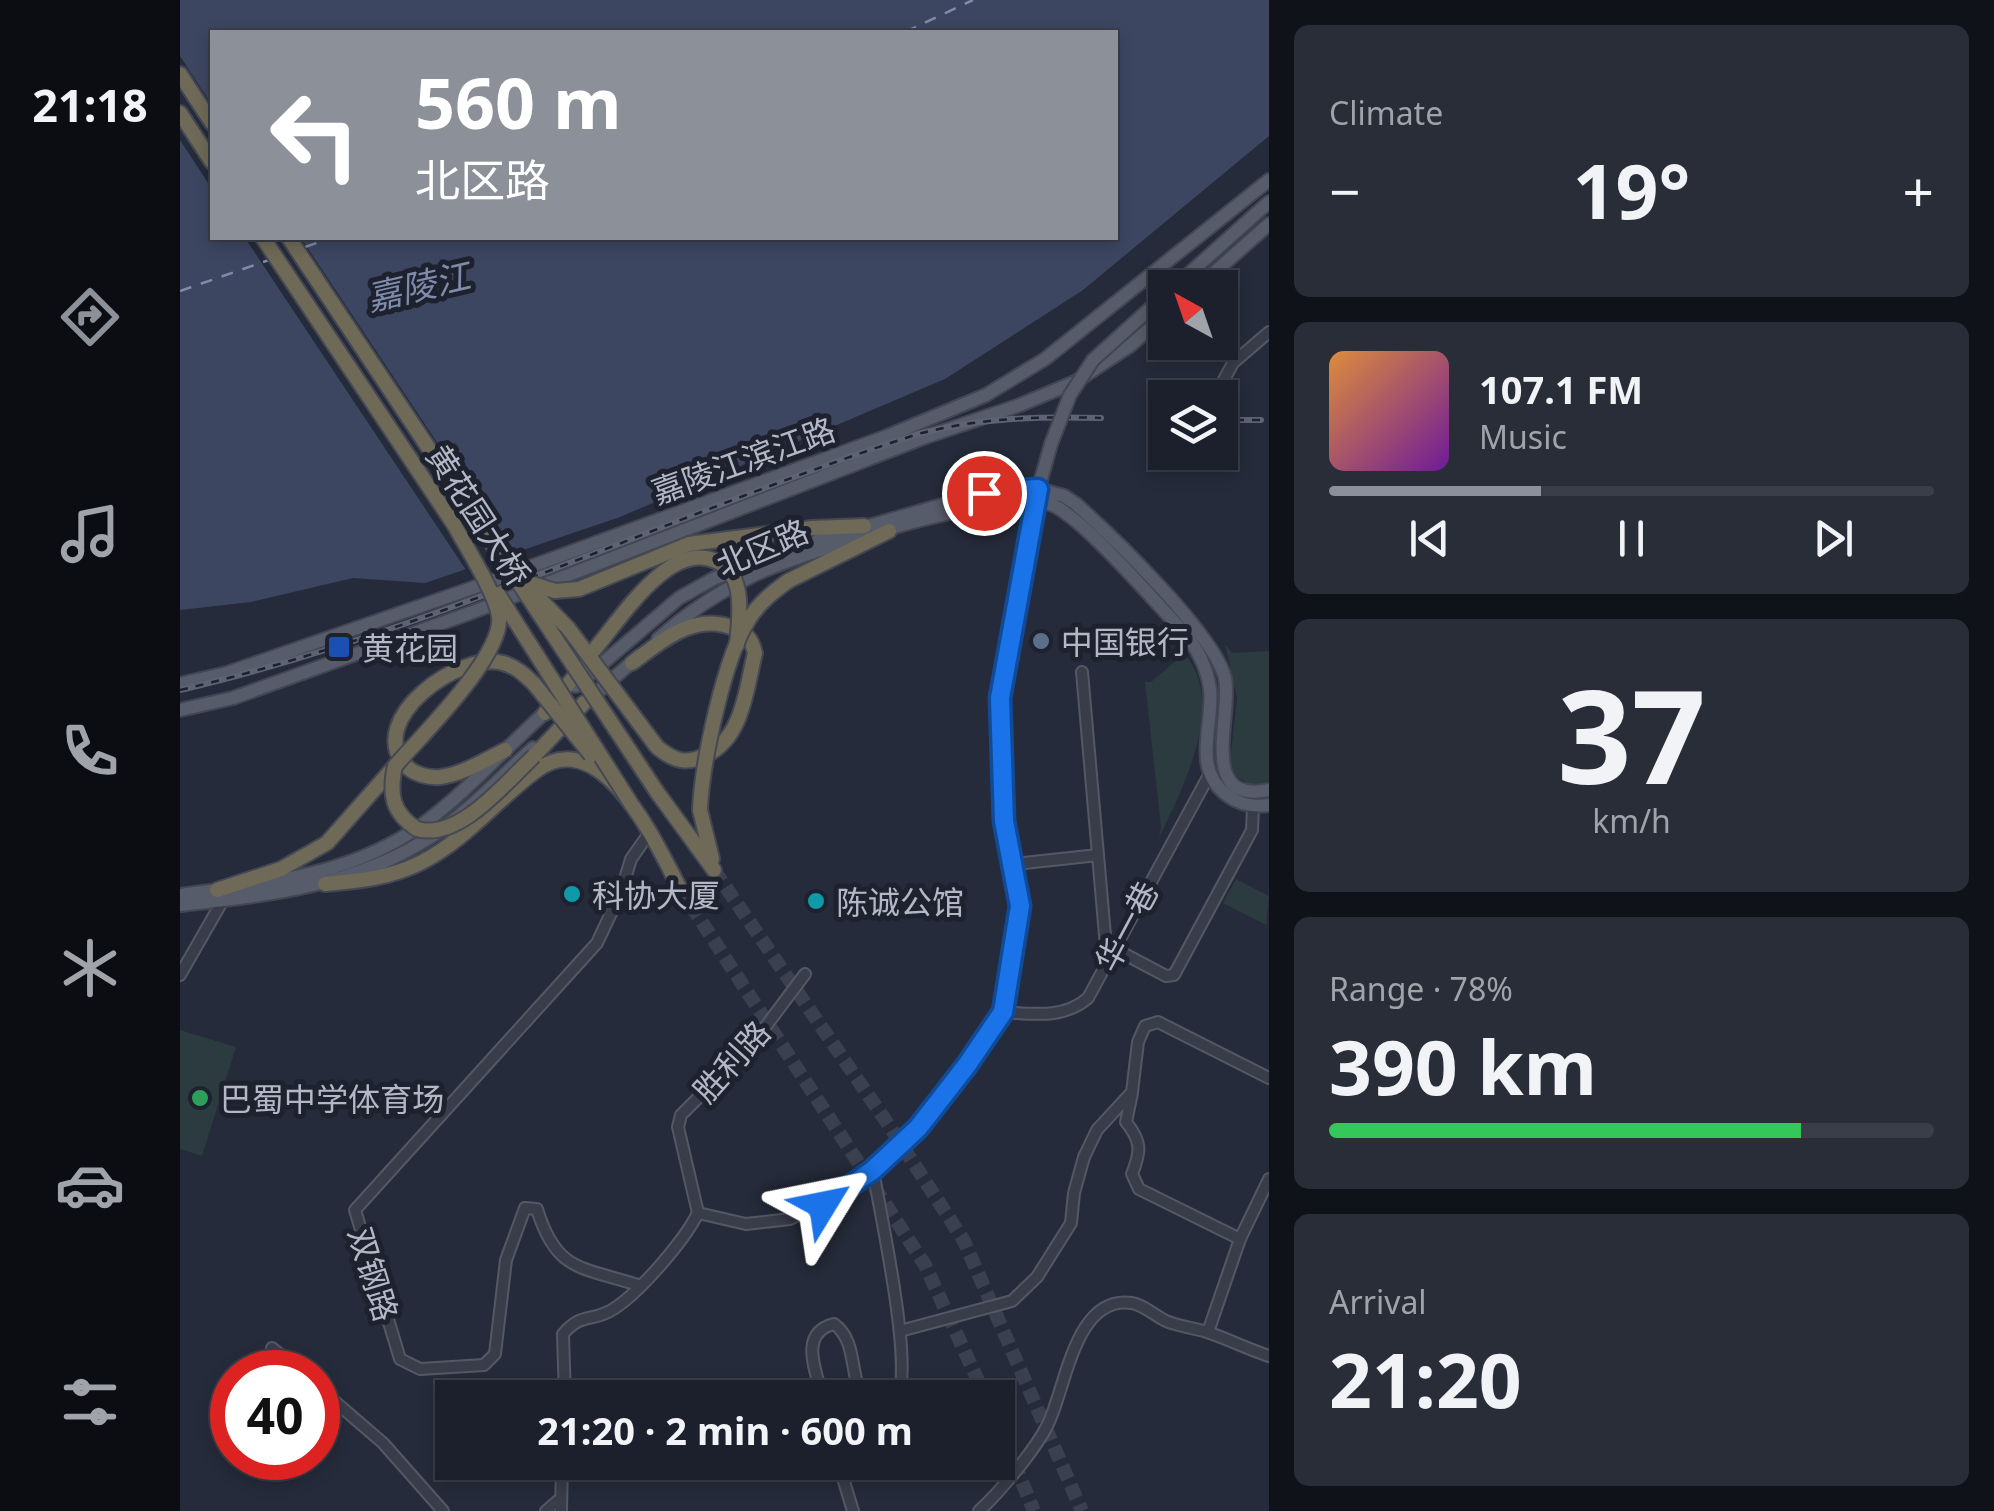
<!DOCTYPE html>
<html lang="en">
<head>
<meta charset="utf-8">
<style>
	body { margin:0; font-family:"Noto Sans","Noto Sans SC",sans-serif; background:#292d38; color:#f1f3f6; height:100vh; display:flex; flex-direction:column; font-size:38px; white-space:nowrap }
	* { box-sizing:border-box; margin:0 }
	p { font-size:32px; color:#a0a3a9 }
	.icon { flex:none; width:55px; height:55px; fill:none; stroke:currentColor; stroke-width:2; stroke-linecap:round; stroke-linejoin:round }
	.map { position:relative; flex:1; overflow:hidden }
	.side { display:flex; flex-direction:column; gap:25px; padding:25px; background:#0f1218; width:725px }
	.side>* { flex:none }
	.top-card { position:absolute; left:30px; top:30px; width:908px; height:210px; border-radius:0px; box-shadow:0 5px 15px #0003,0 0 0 2px #3a3e48; background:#8c9099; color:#fff; overflow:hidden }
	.needle { width:65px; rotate:320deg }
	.tools { position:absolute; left:968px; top:270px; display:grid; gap:20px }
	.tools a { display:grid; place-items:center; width:90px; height:90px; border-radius:0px; background:#1c202c; box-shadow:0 5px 15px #0003,0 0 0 2px #3a3e48; font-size:50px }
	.speed { position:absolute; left:30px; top:1350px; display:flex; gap:20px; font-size:50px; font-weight:700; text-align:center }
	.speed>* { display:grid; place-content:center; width:130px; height:130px; border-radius:50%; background:#1c202c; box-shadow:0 5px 15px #0003,0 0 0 2px #3a3e48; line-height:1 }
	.speed .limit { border:15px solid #d22; background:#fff; color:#111 }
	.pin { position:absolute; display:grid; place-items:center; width:85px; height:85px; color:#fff; margin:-42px; border:5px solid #fff; border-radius:50%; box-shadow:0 2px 10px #0007 }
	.me { position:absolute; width:110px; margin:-55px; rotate:55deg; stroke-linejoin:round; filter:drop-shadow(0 0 8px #0008) }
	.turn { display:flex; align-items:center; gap:35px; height:210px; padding:0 40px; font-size:45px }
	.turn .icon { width:130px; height:130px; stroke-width:2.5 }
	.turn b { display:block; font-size:70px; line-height:85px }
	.big { font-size:75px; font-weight:700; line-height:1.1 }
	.side .tile { flex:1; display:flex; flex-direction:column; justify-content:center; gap:15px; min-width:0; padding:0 35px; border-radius:15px; background:#292d38 }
	.side .dial { align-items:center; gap:0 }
	.dial b { font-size:130px; line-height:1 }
	.song { display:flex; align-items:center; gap:30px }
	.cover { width:120px; height:120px; border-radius:15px; background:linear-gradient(135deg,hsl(30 70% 55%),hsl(280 70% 35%)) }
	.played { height:10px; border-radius:5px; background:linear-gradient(90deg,#8c9099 35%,#3a3e48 35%) }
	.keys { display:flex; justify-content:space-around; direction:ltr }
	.heat { display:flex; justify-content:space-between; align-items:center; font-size:55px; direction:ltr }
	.charge { height:15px; border-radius:8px; background:linear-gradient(90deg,#34c759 78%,#3a3e48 0) }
	.trip { position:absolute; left:255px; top:1380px; width:580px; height:100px; border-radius:0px; background:#1c202c; box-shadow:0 5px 15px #0003,0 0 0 2px #3a3e48; font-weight:700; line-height:100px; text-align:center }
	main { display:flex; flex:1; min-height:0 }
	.tabs { display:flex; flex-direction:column; width:180px; justify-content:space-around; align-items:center; background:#0b0d12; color:#a0a3a9 }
	.tabs .icon { width:70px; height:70px }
	.tabs .selected { color:#8c9099 }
	.tabs b { font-size:45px; color:#f1f3f6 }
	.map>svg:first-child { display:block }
	.green { fill:#2b3b3f }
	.water { fill:#3d4661; fill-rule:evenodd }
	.pier { fill:#252b3a }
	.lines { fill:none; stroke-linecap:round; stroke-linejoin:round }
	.ferry { stroke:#7f8baa; stroke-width:2.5; stroke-dasharray:12 10; stroke-linecap:butt }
	.highway-tunnel { stroke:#3a404f; stroke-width:14; stroke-dasharray:14 7; stroke-linecap:butt }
	.minor-casing { stroke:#545865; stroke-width:14 }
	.major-casing { stroke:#424653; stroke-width:16 }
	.highway-casing { stroke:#444855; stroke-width:18 }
	.minor { stroke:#393d4a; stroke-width:10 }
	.major { stroke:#575c6a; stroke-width:12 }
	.highway { stroke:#6f6957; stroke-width:14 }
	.rail-casing { stroke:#5d6373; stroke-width:6 }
	.rail { stroke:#1e222f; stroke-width:2.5; stroke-dasharray:8; stroke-linecap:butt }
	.major-bridge-casing { stroke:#424653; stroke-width:16; stroke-linecap:butt }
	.highway-bridge-casing { stroke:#444855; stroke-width:18; stroke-linecap:butt }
	.major-bridge { stroke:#575c6a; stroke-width:12 }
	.highway-bridge { stroke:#6f6957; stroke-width:14 }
	.route-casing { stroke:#114b97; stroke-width:25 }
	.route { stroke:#1a73e8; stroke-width:18 }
	.service-dot { fill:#5c6f8a; stroke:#1e222f; stroke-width:4 }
	.transit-dot { fill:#1a4fb4; stroke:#1e222f; stroke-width:4 }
	.culture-dot { fill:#0f9aa8; stroke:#1e222f; stroke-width:4 }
	.leisure-dot { fill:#2e9e5b; stroke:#1e222f; stroke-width:4 }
	.labels { text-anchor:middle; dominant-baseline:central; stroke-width:10; stroke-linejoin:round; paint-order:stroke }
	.street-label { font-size:32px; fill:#b4b8c6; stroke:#1e222f }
	.poi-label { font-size:32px; fill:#b4b8c6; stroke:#1e222f; text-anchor:start }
	.water-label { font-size:35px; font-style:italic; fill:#7f8baa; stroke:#1e222f }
</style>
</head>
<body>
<main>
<nav class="tabs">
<b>21:18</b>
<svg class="icon selected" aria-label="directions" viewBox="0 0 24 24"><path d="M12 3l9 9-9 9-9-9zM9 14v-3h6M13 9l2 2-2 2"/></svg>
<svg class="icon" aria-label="music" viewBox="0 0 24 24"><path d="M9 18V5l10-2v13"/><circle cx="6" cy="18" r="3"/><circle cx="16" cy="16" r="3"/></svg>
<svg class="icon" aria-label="phone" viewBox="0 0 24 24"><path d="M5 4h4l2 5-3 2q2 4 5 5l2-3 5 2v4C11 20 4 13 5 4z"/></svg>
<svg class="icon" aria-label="climate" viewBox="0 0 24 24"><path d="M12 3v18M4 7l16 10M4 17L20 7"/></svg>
<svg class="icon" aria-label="car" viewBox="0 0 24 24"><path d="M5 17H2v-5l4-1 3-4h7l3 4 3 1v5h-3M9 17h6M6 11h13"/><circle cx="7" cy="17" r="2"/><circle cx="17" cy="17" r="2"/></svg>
<svg class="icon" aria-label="filters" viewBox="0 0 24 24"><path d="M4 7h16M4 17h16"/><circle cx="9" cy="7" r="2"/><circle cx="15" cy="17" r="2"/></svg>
</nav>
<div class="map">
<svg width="1089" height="1511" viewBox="0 0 1089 1511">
	<rect width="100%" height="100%" fill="#252b3a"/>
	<g class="green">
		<path d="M1045 644 1052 653 1089 651V783C1076 788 1067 784 1056 776L1050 760 1057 698Z"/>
		<path d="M1004 654C1048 701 1002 790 979 838L981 827 965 682H971Z"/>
		<path d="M1056 879 1089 896 1086 925 1043 903Z"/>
		<path d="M0 1030 56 1047 22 1156 0 1149Z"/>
	</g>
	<path class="water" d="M0 0H1089V136L903 290 765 379 440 517 245 583 173 578 71 602 0 610ZM32 32H935V238H32Z"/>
	<g class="pier">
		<path d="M0 56 32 105V189L0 140Z"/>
		<path d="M65 238H121L334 558 288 573Z"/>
	</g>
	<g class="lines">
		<g class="ferry">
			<path d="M725 32 793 0"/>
			<path d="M125 247 151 238"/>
			<path d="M0 291 89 260"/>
		</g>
		<g class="highway-tunnel">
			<path d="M534 870 710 1127 784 1241 902 1511"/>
			<path d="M499 887 745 1265 806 1398"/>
			<path d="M818 1424 854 1511"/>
		</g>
		<defs>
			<g id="minor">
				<path d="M1034 398 1053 363 1089 332"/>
				<path d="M1008 456 1010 452"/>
				<path d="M902 672 927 958"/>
				<path d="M835 864 918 855"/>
				<path d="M933 948 986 976 994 975 1072 830 1073 807"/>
				<path d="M0 975 43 900"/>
				<path d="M823 1012C853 1014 884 1019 908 998L1028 777"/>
				<path d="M952 1093 946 1122C962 1142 961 1151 952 1174L959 1189 1060 1239"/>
				<path d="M693 1170C699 1207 736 1376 716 1398"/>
				<path d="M518 1213 566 1224 610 1219 660 1194 693 1170 738 1128 787 1065 823 1012 840 906 825 821 820 698 857 501"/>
				<path d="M518 1213 498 1127 501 1115 574 1042 625 974"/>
				<path d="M458 1285C402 1267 376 1272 357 1209L345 1208 326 1260 315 1354 304 1365 240 1369 220 1359 175 1210 417 943 441 892 451 859 470 832"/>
				<path d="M720 1331 832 1301 857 1277 891 1223 894 1193 904 1157 917 1130 952 1092 958 1042 965 1026 978 1022 1089 1078"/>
				<path d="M1028 1332 1060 1239 1089 1179"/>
				<path d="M92 1348 121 1372"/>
				<path d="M138 1387 203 1443 263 1511"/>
				<path d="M385 1398 383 1334C401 1313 409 1322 430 1311 457 1296 504 1241 518 1213"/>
				<path d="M643 1398C636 1371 618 1333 654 1324 677 1340 670 1375 682 1398"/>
				<path d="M658 1462 673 1511"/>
				<path d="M366 1511 380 1499"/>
				<path d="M381 1511 382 1462"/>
				<path d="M799 1511C819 1493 855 1450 867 1426 886 1390 894 1294 952 1303 964 1305 975 1316 986 1321 998 1326 1012 1328 1024 1331 1046 1338 1067 1349 1089 1356"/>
			</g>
			<g id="major">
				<path d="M993 288 1089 202"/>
				<path d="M1017 288 1089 224"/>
				<path d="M857 494 871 444"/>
				<path d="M478 639C506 614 537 593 572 576 622 552 822 488 870 504 901 515 975 602 1001 629 1016 646 1027 667 1030 689 1034 727 1011 768 1047 795 1060 805 1073 807 1089 805"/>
				<path d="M0 684 47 673 284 591 705 437 806 395 865 359 1089 180"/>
				<path d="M396 686 499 598 533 579 601 551 804 493 858 489 884 496 896 504C933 537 1034 634 1045 678 1053 714 1016 805 1089 790"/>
				<path d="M406 702 459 656"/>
				<path d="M0 710 53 698 290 613 743 438 840 405 895 382 951 345 985 315"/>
				<path d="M0 895C86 883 171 876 243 824 289 790 327 746 369 709"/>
				<path d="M0 905C90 895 178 886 255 834 290 810 322 776 353 748"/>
			</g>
			<g id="highway">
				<path d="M0 74 32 123"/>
				<path d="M0 113 32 162"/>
				<path d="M83 238 275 526"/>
				<path d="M109 238 327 566"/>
				<path d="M632 528 684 526"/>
				<path d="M608 581 709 531"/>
				<path d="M452 663C483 640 516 611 556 629 568 634 572 641 575 653 566 689 563 738 526 755 506 765 494 761 477 747"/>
				<path d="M365 713 405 663"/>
				<path d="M325 750C305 760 283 774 260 777 248 778 233 774 225 765 185 719 280 651 323 663 337 667 346 676 355 685"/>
				<path d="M354 756 404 703"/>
				<path d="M477 792 534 870"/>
				<path d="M520 810 532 859"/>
				<path d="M145 884C179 881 211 878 242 862 287 839 317 799 357 770 422 723 476 843 499 887"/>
				<path d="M37 890 101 869 147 843 215 766"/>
			</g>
		</defs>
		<use href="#minor" class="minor-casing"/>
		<use href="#major" class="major-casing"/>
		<use href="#highway" class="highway-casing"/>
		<use href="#minor" class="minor"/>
		<use href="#major" class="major"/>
		<use href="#highway" class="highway"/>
		<defs>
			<g id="rail">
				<path d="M1040 420H1081"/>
				<path d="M980 427H985"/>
				<path d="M0 690C254 631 491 514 738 434 798 418 859 416 921 418"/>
			</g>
		</defs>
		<use href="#rail" class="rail-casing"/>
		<use href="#rail" class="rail"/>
		<defs>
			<path id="major-bridge" d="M871 444 890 395 913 360 985 295"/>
			<g id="highway-bridge">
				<path d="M275 526C286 547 316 594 319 616 324 655 241 736 215 766 209 794 212 813 237 829 279 841 325 783 354 756"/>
				<path d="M327 566 350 583 375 591 399 589 509 544 632 528"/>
				<path d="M333 574 477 792"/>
				<path d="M352 591 388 628 477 747"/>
				<path d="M318 594 450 802"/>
				<path d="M414 650C441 619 489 540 536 561 567 574 559 618 557 645"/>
				<path d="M355 685 411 755"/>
				<path d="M520 810C522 763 544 658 569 619 579 603 593 592 608 581"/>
			</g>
		</defs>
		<use href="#major-bridge" class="major-bridge-casing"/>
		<use href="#highway-bridge" class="highway-bridge-casing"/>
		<use href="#major-bridge" class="major-bridge"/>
		<use href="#highway-bridge" class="highway-bridge"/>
	</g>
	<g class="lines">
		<defs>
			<path id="route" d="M643 1205 693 1170 738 1128 787 1065 823 1012 840 906 824 821 820 698 858 489 804 493"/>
		</defs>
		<use href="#route" class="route-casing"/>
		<use href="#route" class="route"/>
	</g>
	<circle class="service-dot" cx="861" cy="641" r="10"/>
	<rect class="transit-dot" x="147" y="635" width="24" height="24" rx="5"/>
	<g class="culture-dot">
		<circle cx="392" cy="894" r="10"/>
		<circle cx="636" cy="901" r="10"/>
	</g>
	<circle class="leisure-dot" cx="20" cy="1098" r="10"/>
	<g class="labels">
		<g class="street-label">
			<text transform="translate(563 460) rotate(-20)">嘉陵江滨江路</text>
			<text transform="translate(299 515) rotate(57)">黄花园大桥</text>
			<text transform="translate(582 547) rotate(-23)">北区路</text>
			<text transform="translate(946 926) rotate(-62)">华一巷</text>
			<text transform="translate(551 1061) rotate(-48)">胜利路</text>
			<text transform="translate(194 1274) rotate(73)">双钢路</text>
		</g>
		<g class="poi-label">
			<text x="881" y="641">中国银行</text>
			<text x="182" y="647">黄花园</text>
			<text x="412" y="894">科协大厦</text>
			<text x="656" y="901">陈诚公馆</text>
			<text x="40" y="1098">巴蜀中学体育场</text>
		</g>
		<g class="water-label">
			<text transform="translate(238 286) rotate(-13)">嘉陵江</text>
		</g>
	</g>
</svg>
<div class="tools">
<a><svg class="needle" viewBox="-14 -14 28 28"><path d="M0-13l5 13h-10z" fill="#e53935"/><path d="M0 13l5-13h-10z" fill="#a0a3a9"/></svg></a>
<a><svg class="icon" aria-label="layers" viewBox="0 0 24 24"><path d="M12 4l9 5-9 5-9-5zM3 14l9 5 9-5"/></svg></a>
</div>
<div class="speed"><div class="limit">40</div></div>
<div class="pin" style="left:804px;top:493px;background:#d93025"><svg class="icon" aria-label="arrive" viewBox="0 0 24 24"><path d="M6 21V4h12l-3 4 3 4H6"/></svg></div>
<svg class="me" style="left:643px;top:1205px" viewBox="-20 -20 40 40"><path d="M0-17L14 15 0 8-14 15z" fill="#1a73e8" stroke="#fff" stroke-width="4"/></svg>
<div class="trip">21:20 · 2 min · 600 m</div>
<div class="top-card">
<div class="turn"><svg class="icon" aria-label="left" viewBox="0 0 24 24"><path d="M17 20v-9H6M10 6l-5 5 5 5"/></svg><div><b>560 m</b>北区路</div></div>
</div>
</div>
<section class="side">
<div class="tile"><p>Climate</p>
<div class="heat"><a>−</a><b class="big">19°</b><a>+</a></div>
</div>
<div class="tile">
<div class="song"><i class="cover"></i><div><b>107.1 FM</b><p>Music</p></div></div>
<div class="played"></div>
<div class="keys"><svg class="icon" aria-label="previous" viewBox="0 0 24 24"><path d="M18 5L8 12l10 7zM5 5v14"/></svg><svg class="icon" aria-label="pause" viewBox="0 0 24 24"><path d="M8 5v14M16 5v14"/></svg><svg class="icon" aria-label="next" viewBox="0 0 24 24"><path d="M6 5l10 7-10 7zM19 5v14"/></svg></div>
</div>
<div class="tile dial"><b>37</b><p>km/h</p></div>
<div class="tile"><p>Range · 78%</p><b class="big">390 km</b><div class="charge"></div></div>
<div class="tile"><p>Arrival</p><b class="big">21:20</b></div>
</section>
</main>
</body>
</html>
